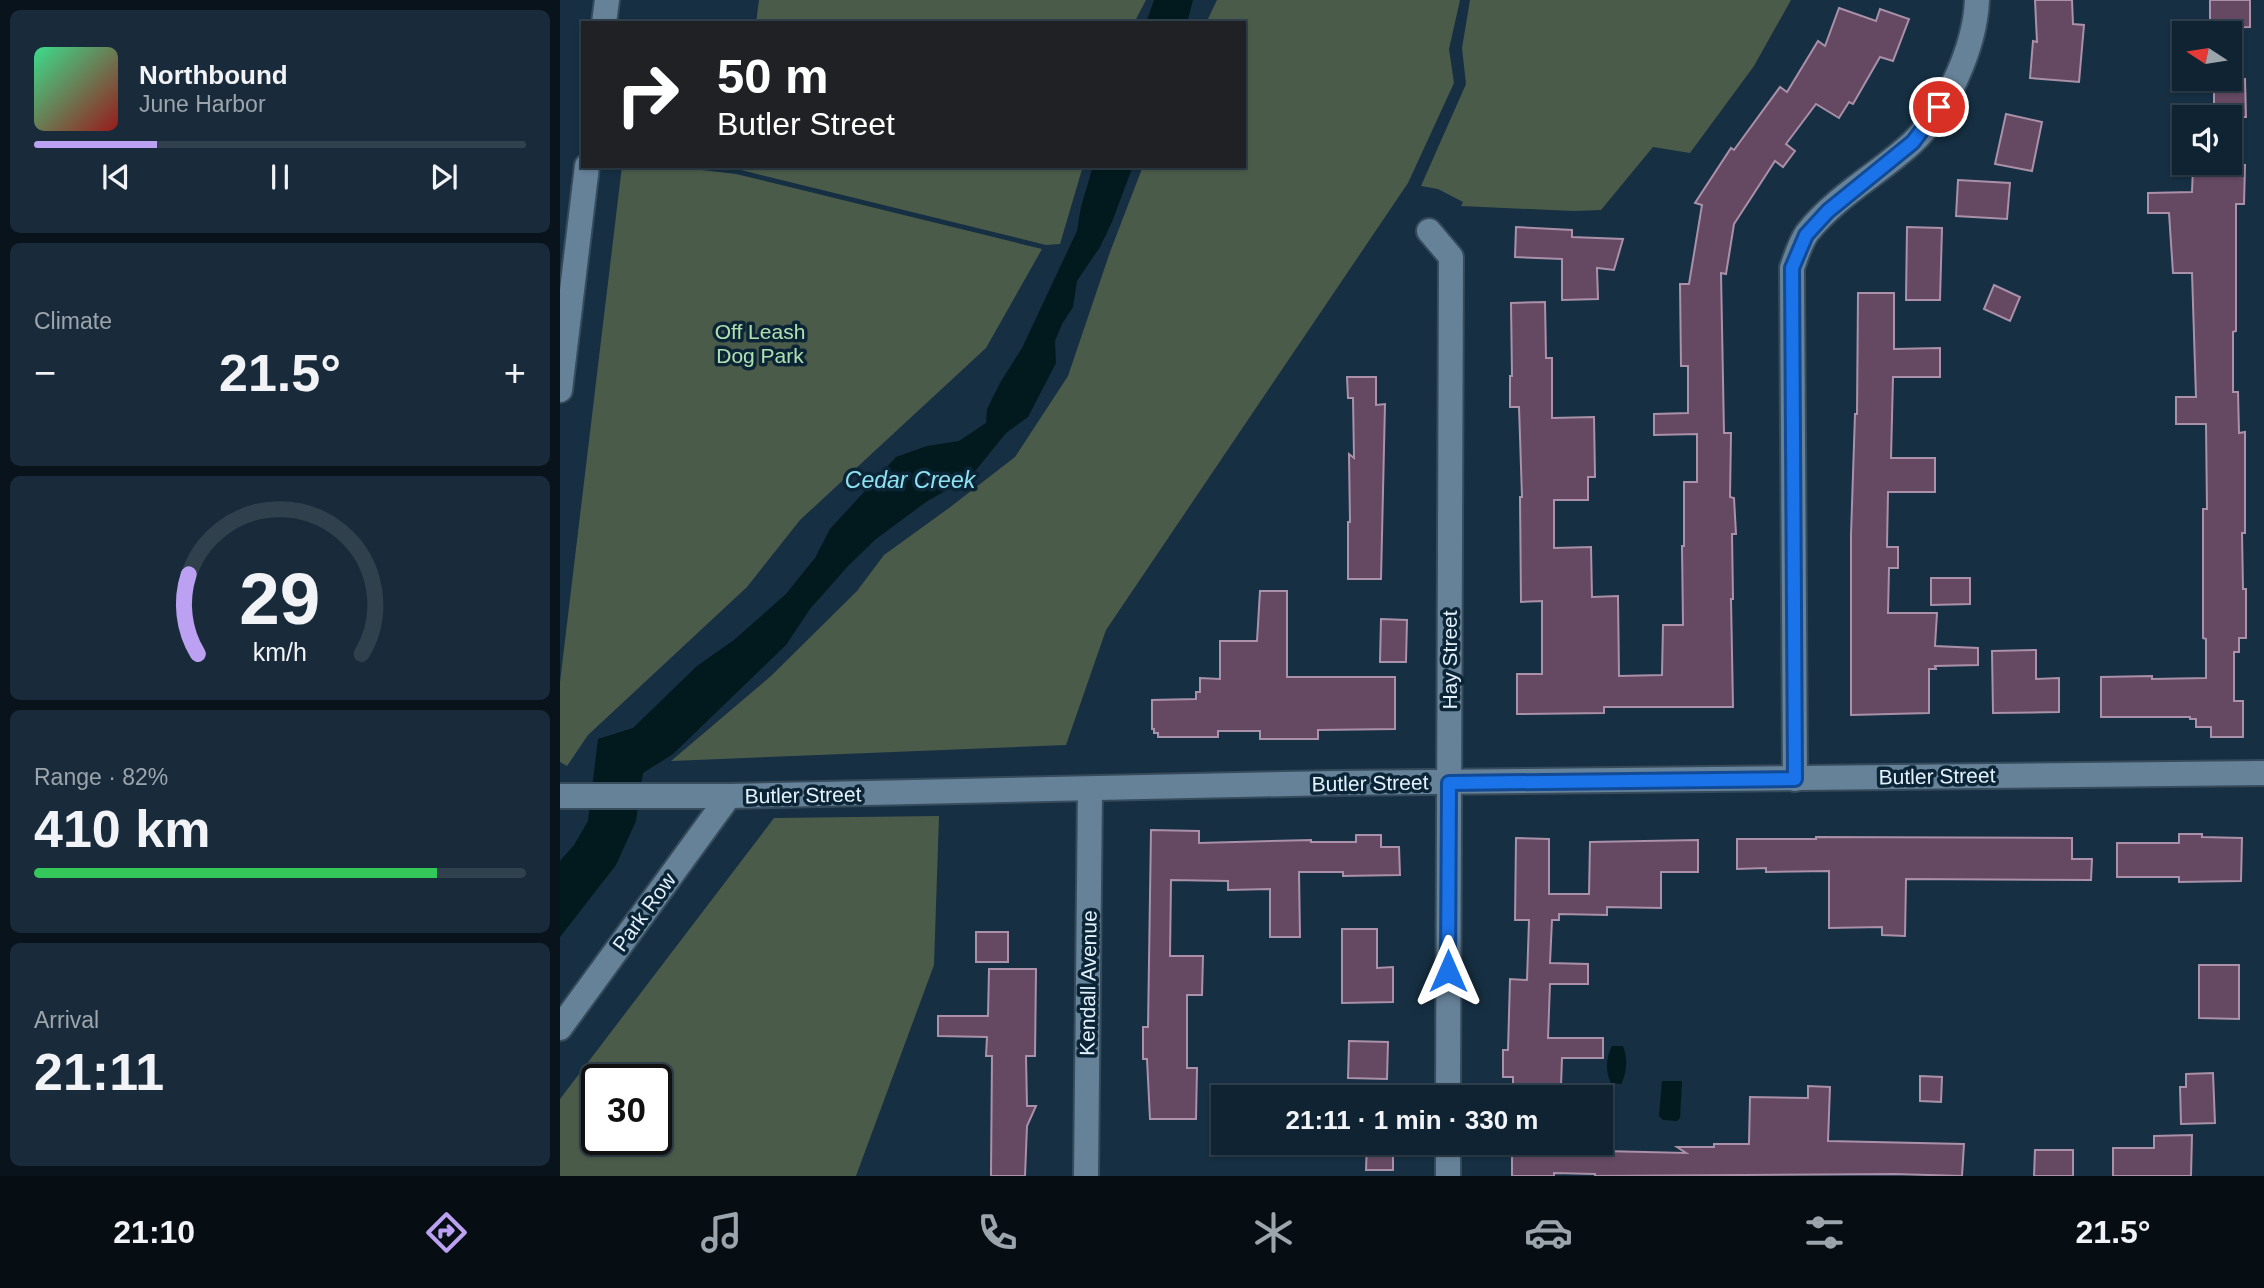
<!DOCTYPE html>
<html lang="en">
<head>
<meta charset="utf-8">
<style>
	body { margin:0; font-family:Arial,sans-serif; background:#192b3a; color:#f1f3f6; height:100vh; display:flex; flex-direction:column; font-size:26px; white-space:nowrap }
	* { box-sizing:border-box; margin:0 }
	p { font-size:23px; color:#9ca4ac }
	.icon { flex:none; width:38px; height:38px; fill:none; stroke:currentColor; stroke-width:2; stroke-linecap:round; stroke-linejoin:round }
	.map { position:relative; flex:1; overflow:hidden }
	.sheet { display:flex; flex-direction:column; gap:10px; padding:10px; background:#09131c; width:560px }
	.sheet>* { flex:none }
	.banner { position:absolute; left:21px; top:21px; width:665px; height:147px; border-radius:0px; box-shadow:0 2px 5px #0004,0 0 0 2px #30404d; background:#202124; color:#fff; overflow:hidden }
	.needle { width:46px; rotate:282deg }
	.fabs { position:absolute; left:1612px; top:21px; display:grid; gap:14px }
	.fabs a { display:grid; place-items:center; width:70px; height:70px; border-radius:0px; background:#102332; box-shadow:0 2px 5px #0004,0 0 0 2px #30404d; font-size:35px }
	.speed { position:absolute; left:21px; top:1064px; display:flex; gap:14px; font-size:35px; font-weight:700; text-align:center }
	.speed>* { display:grid; place-content:center; width:91px; height:91px; border-radius:50%; background:#102332; box-shadow:0 2px 5px #0004,0 0 0 2px #30404d; line-height:1 }
	.speed .limit { border:4px solid #111; border-radius:10px; background:#fff; color:#111 }
	.pin { position:absolute; display:grid; place-items:center; width:60px; height:60px; color:#fff; margin:-30px; border:4px solid #fff; border-radius:50%; box-shadow:0 2px 7px #0007 }
	.me { position:absolute; width:77px; margin:-38px; rotate:0deg; stroke-linejoin:round; filter:drop-shadow(0 0 5px #0008) }
	.turn { display:flex; align-items:center; gap:24px; height:147px; padding:0 21px; font-size:32px }
	.turn .icon { width:91px; height:91px; stroke-width:2.5 }
	.turn b { display:block; font-size:49px; line-height:60px }
	.big { font-size:52px; font-weight:700; line-height:1.1 }
	.sheet .card { flex:1; display:flex; flex-direction:column; justify-content:center; gap:10px; min-width:0; padding:0 24px; border-radius:10px; background:#192b3a }
	.sheet .dial { align-items:center; gap:0 }
	.dial svg { height:182px; overflow:visible; fill:none; stroke:#30404d; stroke-width:7; stroke-linecap:round; text-anchor:middle }
	.dial text { fill:#f1f3f6; stroke:none }
	.song { display:flex; align-items:center; gap:21px }
	.cover { width:84px; height:84px; border-radius:10px; background:linear-gradient(135deg,hsl(150 70% 55%),hsl(0 70% 35%)) }
	.played { height:7px; border-radius:4px; background:linear-gradient(90deg,#bca0f2 25%,#30404d 25%) }
	.keys { display:flex; justify-content:space-around; direction:ltr }
	.heat { display:flex; justify-content:space-between; align-items:center; font-size:38px; direction:ltr }
	.charge { height:10px; border-radius:5px; background:linear-gradient(90deg,#34c759 82%,#30404d 0) }
	.trip { position:absolute; left:651px; top:1085px; width:402px; height:70px; border-radius:0px; background:#102332; box-shadow:0 2px 5px #0004,0 0 0 2px #30404d; font-weight:700; line-height:70px; text-align:center }
	.menu { display:flex; height:112px; justify-content:space-around; align-items:center; background:#060e14; color:#9ca4ac }
	.menu .icon { width:49px; height:49px }
	.menu .selected { color:#bca0f2 }
	.menu b { font-size:32px; color:#f1f3f6 }
	main { display:flex; flex:1; min-height:0 }
	.map>svg:first-child { display:block }
	.green { fill:#4b5b4a; fill-rule:evenodd }
	.water { fill:#021a1e }
	.building { fill:#654963; stroke:#aa90a8; stroke-width:2 }
	.lines { fill:none; stroke-linecap:round; stroke-linejoin:round }
	.minor-casing { stroke:#364b5b; stroke-width:28 }
	.minor { stroke:#668298; stroke-width:24 }
	.route-casing { stroke:#114b97; stroke-width:18 }
	.route { stroke:#1a73e8; stroke-width:12 }
	.labels { text-anchor:middle; dominant-baseline:central; stroke-width:7; stroke-linejoin:round; paint-order:stroke }
	.park-label { font-size:21px; fill:#b0e0af; stroke:#0b2537 }
	.street-label { font-size:21px; fill:#e2f1fd; stroke:#0b2537 }
	.water-label { font-size:23px; font-style:italic; fill:#8fe3f1; stroke:#0b2537 }
</style>
</head>
<body>
<main>
<section class="sheet">
<div class="card">
<div class="song"><i class="cover"></i><div><b>Northbound</b><p>June Harbor</p></div></div>
<div class="played"></div>
<div class="keys"><svg class="icon" aria-label="previous" viewBox="0 0 24 24"><path d="M18 5L8 12l10 7zM5 5v14"/></svg><svg class="icon" aria-label="pause" viewBox="0 0 24 24"><path d="M8 5v14M16 5v14"/></svg><svg class="icon" aria-label="next" viewBox="0 0 24 24"><path d="M6 5l10 7-10 7zM19 5v14"/></svg></div>
</div>
<div class="card"><p>Climate</p>
<div class="heat"><a>−</a><b class="big">21.5°</b><a>+</a></div>
</div>
<div class="card dial"><svg viewBox="0 0 100 80">
<path d="M14 69A42 42 0 1 1 86 69"/>
<path d="M14 69A42 42 0 0 1 10 34" stroke="#bca0f2"/>
<text x="50" y="56" font-size="32" font-weight="700">29</text>
<text x="50" y="72" font-size="11">km/h</text>
</svg></div>
<div class="card"><p>Range · 82%</p><b class="big">410 km</b><div class="charge"></div></div>
<div class="card"><p>Arrival</p><b class="big">21:11</b></div>
</section>
<div class="map">
<svg width="1704" height="1176" viewBox="0 0 1704 1176">
	<rect width="100%" height="100%" fill="#162f42"/>
	<g class="green">
		<path d="M199 0H586L574 23H196Z"/>
		<path d="M657 0H900L889 49 894 83 848 183 546 630 506 745 111 761 211 676 297 591 324 555 389 508 455 457 508 376 550 252 583 166H684V23H646Z"/>
		<path d="M910 0H1231L1194 66 1130 153 1093 147 1041 210 1014 211 901 206 903 202 878 189 861 186 906 84 902 48Z"/>
		<path d="M62 166H108L176 174 482 249 426 348 240 520 187 587 28 735 7 766 0 762V682Z"/>
		<path d="M178 166H523L500 244 486 245 177 169Z"/>
		<path d="M379 816 374 965 296 1176H0V1099L214 818ZM37 1080H96V1139H37Z"/>
	</g>
	<g class="water">
		<path d="M594 0H633L627 23H586Z"/>
		<path d="M533 166H573L552 222 540 247 517 281 513 307 502 324 495 341 496 363 468 417 446 433 412 475 366 502 316 539 288 566 250 609 226 645 113 754 83 773 76 821 56 865 0 937V861L14 845 28 821 38 739 73 728 137 666 174 640 226 594 255 558 270 529 336 457 367 446 399 441 426 423 427 409 440 383 462 348 517 231 521 207Z"/>
		<path d="M1052 1046H1063C1068 1058 1067 1073 1061 1084L1051 1083C1045 1071 1046 1057 1052 1046Z"/>
		<path d="M1102 1081H1122L1120 1118 1117 1121 1103 1120 1099 1116Z"/>
	</g>
	<g class="building">
		<path d="M1475 0H1512L1513 24 1524 25 1519 82 1470 78 1473 41 1477 42Z"/>
		<path d="M1650 0H1690V27L1650 28Z"/>
		<path d="M1279 8 1316 21 1320 9 1349 19 1333 61 1320 57 1293 104 1289 102 1279 118 1256 104 1226 144 1235 151 1223 167 1215 161 1174 224 1166 274 1161 273 1164 433H1171L1170 497 1174 498 1176 534H1172L1173 599H1171L1173 707H1044V713L957 714V674H982V601L961 602 960 497H962L959 407H950V376H952L951 303 985 302 986 358H992V418L1034 417 1035 477H1028V500H994V548L1031 547 1032 597 1058 596 1059 676 1102 675 1103 625H1123L1122 546H1124V482H1137V434L1094 435V414L1128 413V366H1121L1120 284H1129L1142 205 1135 203 1171 148 1174 150 1220 87 1227 92 1258 41 1265 46Z"/>
		<path d="M1654 79H1685L1686 117H1654Z"/>
		<path d="M1446 114 1482 122 1472 171 1435 164Z"/>
		<path d="M1646 164 1685 165 1684 204H1676V331L1673 332V392H1678L1679 433 1685 432V533H1682L1683 589H1686V638H1679V652H1674V701H1683V737H1651V727H1636V719H1630V717H1541V677L1592 676V679L1646 678V639L1643 638V509H1647L1646 424H1616V397H1636L1632 273H1613L1609 213H1588V193L1632 192 1633 167H1646Z"/>
		<path d="M1398 180 1450 183 1447 219 1396 216Z"/>
		<path d="M956 227 1012 230V237L1063 239 1054 270 1037 268 1038 299 1002 300V259L955 257Z"/>
		<path d="M1347 227 1382 228 1380 300H1346Z"/>
		<path d="M1434 285 1460 297 1450 321 1424 309Z"/>
		<path d="M1298 293H1334V349L1380 348V377H1333L1331 458H1375V492H1328L1327 547H1338V568H1329L1328 613H1377L1375 646 1418 648V665L1375 666 1376 669H1369V713L1291 715V535L1295 414H1297Z"/>
		<path d="M787 377H816V405L825 404 821 579H788V522H790L789 454 794 458 793 398H788Z"/>
		<path d="M1371 578H1410V604L1371 605Z"/>
		<path d="M700 591H727V677H835V729L758 730V739H700V731H658V737H598V733H594V729H592V700L636 699V692H640V678L660 679V641H697Z"/>
		<path d="M821 619 847 620 846 662H820Z"/>
		<path d="M1476 650V679L1499 678V712L1433 713 1432 651Z"/>
		<path d="M591 830 639 831V843L751 840V842H796V835H821V847H839L840 875 783 876V872H739L740 937H710V889L668 890V881L611 880 610 956H643L642 995H627V1068H637L636 1119H590L587 1059H583V1027H588Z"/>
		<path d="M1619 834H1642V837L1682 838 1681 881 1619 882V877H1557V843H1619Z"/>
		<path d="M1256 837 1512 838V859H1532L1531 880 1346 879 1345 936 1322 935V927L1269 928V871L1206 872V868L1177 869V839H1256Z"/>
		<path d="M956 838 989 839V894H1029L1030 842 1138 840V872H1101V908L1047 907V915L999 914V920H992L990 963 1028 964V984H990L988 1038H1043V1058H1002L1001 1086 953 1085V1077H943V1050H948L950 979 967 980 969 920H955Z"/>
		<path d="M782 929H817V968L833 967V1002L782 1003Z"/>
		<rect x="416" y="932" width="32" height="30"/>
		<path d="M1639 965H1679V1019L1639 1018Z"/>
		<path d="M429 969H476L475 1056H466L467 1106H476L467 1126 465 1176H431L432 1056H426L427 1037 378 1036V1016H428Z"/>
		<path d="M789 1041 828 1042 827 1079 788 1078Z"/>
		<path d="M1653 1073 1655 1123 1621 1124 1620 1087H1626V1074Z"/>
		<path d="M1360 1076 1382 1077 1381 1102 1360 1101Z"/>
		<path d="M1248 1086 1270 1087 1268 1141 1404 1144 1402 1176 1334 1174 1035 1176V1174L994 1173V1176H952V1143H1041L1040 1145H1043V1151L1126 1153 1117 1147H1154V1144H1189L1190 1097 1248 1098Z"/>
		<path d="M1632 1135 1631 1176H1553V1148H1594V1136Z"/>
		<path d="M807 1143H833V1170H806Z"/>
		<path d="M1475 1150H1513V1176H1474Z"/>
	</g>
	<g class="lines">
		<defs>
			<g id="minor">
				<path d="M44 23 47 0"/>
				<path d="M869 231 891 257 888 1097"/>
				<path d="M0 390 27 166"/>
				<path d="M1235 779 1232 268C1236 256 1240 243 1247 233 1275 197 1318 174 1352 143 1387 110 1415 47 1417 0"/>
				<path d="M0 796H169L774 783 1704 773"/>
				<path d="M0 1028 169 796"/>
				<path d="M526 1176 530 789"/>
				<path d="M888 1176V1143"/>
			</g>
		</defs>
		<use href="#minor" class="minor-casing"/>
		<use href="#minor" class="minor"/>
	</g>
	<g class="lines">
		<defs>
			<path id="route" d="M888 971 889 783 1235 779 1232 268 1246 235 1268 211 1353 142 1379 107"/>
		</defs>
		<use href="#route" class="route-casing"/>
		<use href="#route" class="route"/>
	</g>
	<g class="labels">
		<g class="park-label">
			<text x="200" y="331">Off Leash<tspan x="200" dy="24">Dog Park</tspan></text>
		</g>
		<g class="street-label">
			<text transform="translate(889 660) rotate(-90)">Hay Street</text>
			<text transform="translate(1377 776) rotate(-1)">Butler Street</text>
			<text transform="translate(810 783) rotate(-1)">Butler Street</text>
			<text transform="translate(243 795) rotate(-1)">Butler Street</text>
			<text transform="translate(84 912) rotate(-54)">Park Row</text>
			<text transform="translate(528 983) rotate(-89)">Kendall Avenue</text>
		</g>
		<g class="water-label">
			<text x="350" y="480">Cedar Creek</text>
		</g>
	</g>
</svg>
<div class="fabs">
<a><svg class="needle" viewBox="-14 -14 28 28"><path d="M0-13l5 13h-10z" fill="#e53935"/><path d="M0 13l5-13h-10z" fill="#9ca4ac"/></svg></a>
<a><svg class="icon" aria-label="sound" viewBox="0 0 24 24"><path d="M4 9h4l5-4v14l-5-4H4zM17 9q2 3 0 6"/></svg></a>
</div>
<div class="speed"><div class="limit">30</div></div>
<div class="pin" style="left:1379px;top:107px;background:#d93025"><svg class="icon" aria-label="arrive" viewBox="0 0 24 24"><path d="M6 21V4h12l-3 4 3 4H6"/></svg></div>
<svg class="me" style="left:888px;top:971px" viewBox="-20 -20 40 40"><path d="M0-17L14 15 0 8-14 15z" fill="#1a73e8" stroke="#fff" stroke-width="4"/></svg>
<div class="trip">21:11 · 1 min · 330 m</div>
<div class="banner">
<div class="turn"><svg class="icon" aria-label="right" viewBox="0 0 24 24"><path d="M7 20v-9h11M14 6l5 5-5 5"/></svg><div><b>50 m</b>Butler Street</div></div>
</div>
</div>
</main>
<nav class="menu">
<b>21:10</b>
<svg class="icon selected" aria-label="directions" viewBox="0 0 24 24"><path d="M12 3l9 9-9 9-9-9zM9 14v-3h6M13 9l2 2-2 2"/></svg>
<svg class="icon" aria-label="music" viewBox="0 0 24 24"><path d="M9 18V5l10-2v13"/><circle cx="6" cy="18" r="3"/><circle cx="16" cy="16" r="3"/></svg>
<svg class="icon" aria-label="phone" viewBox="0 0 24 24"><path d="M5 4h4l2 5-3 2q2 4 5 5l2-3 5 2v4C11 20 4 13 5 4z"/></svg>
<svg class="icon" aria-label="climate" viewBox="0 0 24 24"><path d="M12 3v18M4 7l16 10M4 17L20 7"/></svg>
<svg class="icon" aria-label="car" viewBox="0 0 24 24"><path d="M5 17H2v-5l4-1 3-4h7l3 4 3 1v5h-3M9 17h6M6 11h13"/><circle cx="7" cy="17" r="2"/><circle cx="17" cy="17" r="2"/></svg>
<svg class="icon" aria-label="filters" viewBox="0 0 24 24"><path d="M4 7h16M4 17h16"/><circle cx="9" cy="7" r="2"/><circle cx="15" cy="17" r="2"/></svg>
<b>21.5°</b>
</nav>
</body>
</html>
